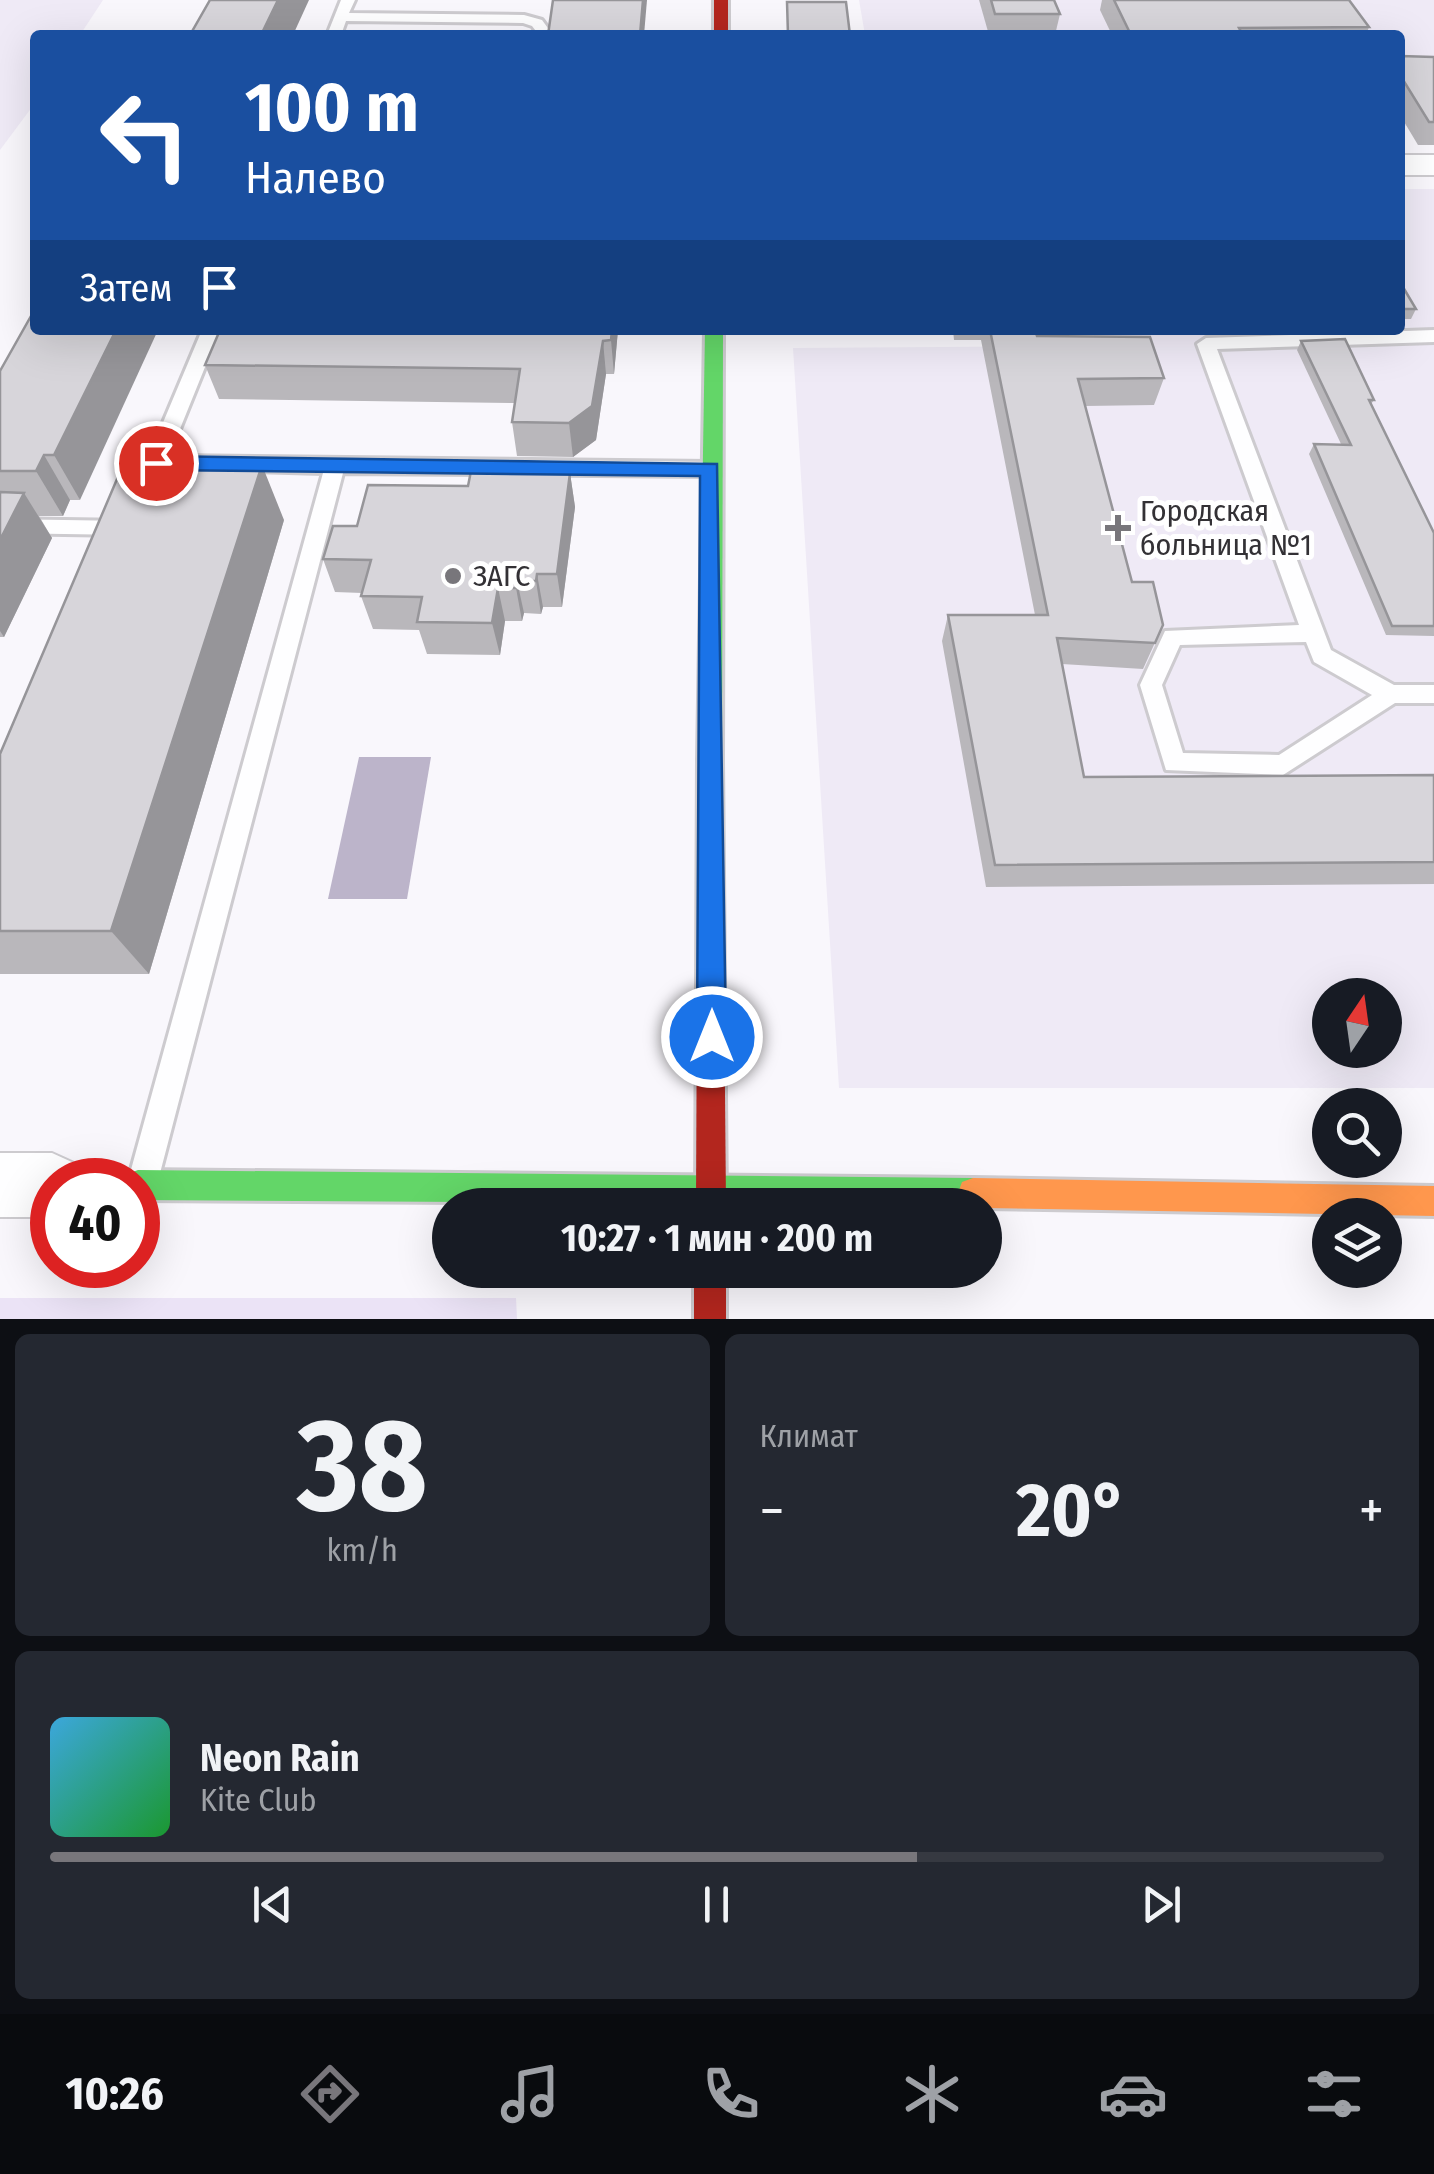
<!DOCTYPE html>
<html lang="ru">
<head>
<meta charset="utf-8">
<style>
	body { margin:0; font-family:"Fira Sans Condensed",sans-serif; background:#242831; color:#f1f3f6; height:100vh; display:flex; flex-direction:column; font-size:38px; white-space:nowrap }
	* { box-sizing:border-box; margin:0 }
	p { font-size:32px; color:#9ea1a6 }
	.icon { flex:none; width:55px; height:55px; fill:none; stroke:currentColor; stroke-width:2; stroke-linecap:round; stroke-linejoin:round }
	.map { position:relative; height:1319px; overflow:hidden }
	.panel { display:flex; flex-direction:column; gap:15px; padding:15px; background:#0d0f14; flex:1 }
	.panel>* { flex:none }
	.hud { position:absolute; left:30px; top:30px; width:1375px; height:305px; border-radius:10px; box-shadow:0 10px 40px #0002; background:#1a4fa0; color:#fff; overflow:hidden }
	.needle { width:65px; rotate:13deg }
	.fabs { position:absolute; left:1312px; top:978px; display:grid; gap:20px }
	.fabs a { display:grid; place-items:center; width:90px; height:90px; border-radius:50%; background:#171b24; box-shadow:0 10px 40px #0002; font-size:50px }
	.speed { position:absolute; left:30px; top:1158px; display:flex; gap:20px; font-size:50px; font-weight:700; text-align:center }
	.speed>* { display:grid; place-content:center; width:130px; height:130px; border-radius:50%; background:#171b24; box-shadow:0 10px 40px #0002; line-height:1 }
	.speed .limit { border:15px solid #d22; background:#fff; color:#111 }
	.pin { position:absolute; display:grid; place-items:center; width:85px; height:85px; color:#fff; margin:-42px; border:5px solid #fff; border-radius:50%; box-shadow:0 2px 10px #0007 }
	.me { position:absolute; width:110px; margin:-55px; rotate:0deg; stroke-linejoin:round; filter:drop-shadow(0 0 8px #0008) }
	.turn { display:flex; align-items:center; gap:35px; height:210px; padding:0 50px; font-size:45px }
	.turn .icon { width:130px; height:130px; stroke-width:2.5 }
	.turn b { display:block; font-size:70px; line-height:85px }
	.then { display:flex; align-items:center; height:95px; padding:0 50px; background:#0003; gap:20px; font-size:38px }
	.big { font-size:75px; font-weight:700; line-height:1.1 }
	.panel .tile { flex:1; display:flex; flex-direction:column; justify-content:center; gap:15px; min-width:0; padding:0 35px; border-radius:15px; background:#242831 }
	.panel .dial { align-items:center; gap:0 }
	.dial b { font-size:130px; line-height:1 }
	.song { display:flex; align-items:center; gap:30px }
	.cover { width:120px; height:120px; border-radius:15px; background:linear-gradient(135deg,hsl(200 70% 55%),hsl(130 70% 35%)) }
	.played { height:10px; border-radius:5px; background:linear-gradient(90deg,#78767b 65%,#363941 65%) }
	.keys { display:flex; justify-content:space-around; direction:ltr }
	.heat { display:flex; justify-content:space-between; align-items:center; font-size:55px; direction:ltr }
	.panel .tiles { flex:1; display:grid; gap:15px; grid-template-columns:1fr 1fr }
	.tile:last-child { grid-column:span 2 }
	.trip { position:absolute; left:432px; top:1188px; width:570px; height:100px; border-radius:50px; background:#171b24; box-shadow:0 10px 40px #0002; font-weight:700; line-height:100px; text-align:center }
	.dock { display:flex; height:160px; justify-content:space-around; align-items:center; background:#090b0e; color:#9ea1a6 }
	.dock .icon { width:70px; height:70px }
	.dock .current { color:#78767b }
	.dock b { font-size:45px; color:#f1f3f6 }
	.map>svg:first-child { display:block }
	.built { fill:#efeaf6; fill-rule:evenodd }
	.green { fill:#ebe3f6 }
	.water { fill:#bcb4ca }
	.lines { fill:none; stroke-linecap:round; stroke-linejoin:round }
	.lane-casing { stroke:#cdcbcf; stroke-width:6 }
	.street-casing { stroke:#cdcbcf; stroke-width:4 }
	.fast-casing { stroke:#cdcbcf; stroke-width:6 }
	.slow-casing { stroke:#cdcbcf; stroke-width:6 }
	.jam-casing { stroke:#cdcbcf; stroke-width:6 }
	.lane { fill:#fefeff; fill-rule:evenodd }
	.street { fill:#fefeff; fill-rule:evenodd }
	.fast { fill:#63d668; fill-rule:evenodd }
	.slow { fill:#ff974d; fill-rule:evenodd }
	.jam { fill:#b3261e; fill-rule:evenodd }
	.wall { fill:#b9b7bb }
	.shaded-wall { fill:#969599 }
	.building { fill:#d7d5da; stroke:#969599; stroke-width:2.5 }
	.route { fill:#1a73e8; stroke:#114b97; stroke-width:2.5 }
	.poi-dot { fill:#78767b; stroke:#fff; stroke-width:4 }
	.labels { text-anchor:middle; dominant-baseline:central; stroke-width:10; stroke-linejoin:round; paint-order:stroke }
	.poi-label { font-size:30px; fill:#333135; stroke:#fff; text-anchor:start }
</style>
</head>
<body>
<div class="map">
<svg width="1434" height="1319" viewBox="0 0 1434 1319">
	<rect width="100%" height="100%" fill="#f9f7fc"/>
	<g class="built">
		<path d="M0 0H103L80 35H35V103L0 150Z"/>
		<path d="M859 0H1434V131L1423 126H1400V35H865Z"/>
		<path d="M1400 189H1434V1088H839L793 348 1096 346 1093 330H1400ZM1330 995H1385V1050H1330Z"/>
	</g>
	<path class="green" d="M0 1298H516L517 1319H0Z"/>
	<path class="water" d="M359 757H431L407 899H328Z"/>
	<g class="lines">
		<defs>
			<g id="lane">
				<path d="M341 0H355L349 13 524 15 542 20 553 35H539L532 26 523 23 346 21 341 35H327Z"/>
				<path d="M202 330H220L169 456 710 462 720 469 710 476 343 473 159 1177 155 1188 144 1192 138 1189V1180L129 1177 323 473 149 468 146 463Z"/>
				<path d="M1434 330V342L1217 349 1331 650 1394 685H1434V703H1395L1283 775 1166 770 1140 685 1165 631 1299 625 1197 344 1206 338ZM1306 642 1314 662 1372 695 1279 755 1183 753 1162 685 1180 645Z"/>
				<path d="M0 519 128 521 138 528 128 535 0 533Z"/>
			</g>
			<g id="street">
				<rect x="1400" y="155" width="34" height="20"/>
				<path d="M0 1153H52L74 1163 82 1180H52V1217H0Z"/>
			</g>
			<g id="fast">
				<path d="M705 330H723L722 761 718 768 710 771 702 768 698 761Z"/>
				<path d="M138 1170 973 1178 984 1182 988 1193 980 1205 138 1200V1180H125L127 1174Z"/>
			</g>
			<path id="slow" d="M973 1178 1434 1186V1216L985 1208V1205L962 1204 958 1193 962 1182Z"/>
			<g id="jam">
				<rect x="714" y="0" width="14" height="35"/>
				<path d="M710 751 718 754 722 761 726 1205H696L698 761 702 754Z"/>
				<rect x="694" y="1270" width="32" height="49"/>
			</g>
		</defs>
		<use href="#lane" class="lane-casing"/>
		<use href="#street" class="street-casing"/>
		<use href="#fast" class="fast-casing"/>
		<use href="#slow" class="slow-casing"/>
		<use href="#jam" class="jam-casing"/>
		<use href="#lane" class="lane"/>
		<use href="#street" class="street"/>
		<use href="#fast" class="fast"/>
		<use href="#slow" class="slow"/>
		<use href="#jam" class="jam"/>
	</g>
	<g class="wall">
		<path d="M979 0H1054L1060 14 1055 35H989Z"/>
		<path d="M1102 0H1349L1369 27 1366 35H1112L1100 10Z"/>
		<path d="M1400 56 1434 57V145H1418L1400 115Z"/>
		<path d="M1400 282 1416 309 1411 319H1400Z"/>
		<path d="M35 309 80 500H70L63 516H39L52 538 4 637H0V371Z"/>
		<path d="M220 330H618L614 374H606L596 440 573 457 517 456 512 422 515 403 219 399 205 365Z"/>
		<path d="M953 330H1035L1037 336 1164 378 1154 405 1085 406 1132 582 1163 625 1143 669 1062 664 1084 777 1434 775V884L986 887 942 641 948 615H1035L981 340H954Z"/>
		<path d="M1301 341 1374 400 1371 404 1434 533V636L1386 635 1309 454 1314 444H1341L1297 350Z"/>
		<path d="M570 473 575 507 562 607H543L541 614 524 613 522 621H505L500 655 427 654 419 630 373 629 361 596 362 593 335 592 323 559 357 526 468 486Z"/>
		<path d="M284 520 149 974H0V754Z"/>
	</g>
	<g class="shaded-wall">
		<path d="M278 0H309L293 35H261Z"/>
		<path d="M643 0H647L644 35H640Z"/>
		<path d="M116 330H158L80 500 54 455Z"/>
		<path d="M612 330H618L614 374 611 340Z"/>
		<path d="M603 341 606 374 596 440 573 457 569 423Z"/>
		<path d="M44 455 70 500 63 516 36 471Z"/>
		<path d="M262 465 284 520 149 974 111 931Z"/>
		<path d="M570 473 575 507 562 607 557 574Z"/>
		<path d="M24 493 52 538 4 637 0 631V540Z"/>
		<path d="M537 574 543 607 541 614 536 581Z"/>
		<path d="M517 581 524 613 522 621 516 588Z"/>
		<path d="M498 588 505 621 500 655 492 623Z"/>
	</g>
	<g class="building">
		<path d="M210 0H278L261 35H190Z"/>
		<path d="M553 0H643L640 35H548Z"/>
		<path d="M991 0H1054L1060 14H995Z"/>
		<path d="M1114 0H1349L1369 27 1239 28 1243 35H1131Z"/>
		<path d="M787 2H846L850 35H788Z"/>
		<path d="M1400 56 1434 57V122H1429L1400 75Z"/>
		<path d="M1400 282 1416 309H1400Z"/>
		<path d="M35 309V330H116L54 455H44L36 471H0V371Z"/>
		<path d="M220 330H612L611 340 603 341 592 406 569 423 512 422 520 369 205 365Z"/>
		<path d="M990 330H1035L1037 336 1150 337 1164 378 1078 379 1132 582H1153L1163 625 1155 643 1057 638 1084 777 1434 775V862L995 865 948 615H1048Z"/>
		<path d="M1345 339 1374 400H1369L1434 533V626H1392L1314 444 1351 445 1301 341Z"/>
		<path d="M123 465H262L111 931H0V754Z"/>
		<path d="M471 471 570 473 557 574H537L536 581H517L516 588H498L492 623 417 622 422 597 361 596 371 560 323 559 333 526H357L368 485 468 486Z"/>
		<path d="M0 492 24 493 0 540Z"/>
	</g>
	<path class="route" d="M156 456 717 464 726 1037 721 1047 712 1051 702 1047 697 1037 700 476 156 470 147 463Z"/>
	<g class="poi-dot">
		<path d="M1113 513h10v10h10v10h-10v10h-10v-10h-10v-10h10z"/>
		<circle cx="453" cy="576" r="10"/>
	</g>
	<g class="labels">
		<g class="poi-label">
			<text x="1140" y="511">Городская<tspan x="1140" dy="34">больница №1</tspan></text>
			<text x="473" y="576">ЗАГС</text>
		</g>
	</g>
</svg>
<div class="fabs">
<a><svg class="needle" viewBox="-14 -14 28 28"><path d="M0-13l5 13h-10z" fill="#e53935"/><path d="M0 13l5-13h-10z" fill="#9ea1a6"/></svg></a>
<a><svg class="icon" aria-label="search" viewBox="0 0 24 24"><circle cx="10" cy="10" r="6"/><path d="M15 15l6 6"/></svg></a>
<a><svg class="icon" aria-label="layers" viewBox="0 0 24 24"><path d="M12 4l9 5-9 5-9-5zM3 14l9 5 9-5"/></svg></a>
</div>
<div class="speed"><div class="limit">40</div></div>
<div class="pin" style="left:156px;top:463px;background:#d93025"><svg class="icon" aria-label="arrive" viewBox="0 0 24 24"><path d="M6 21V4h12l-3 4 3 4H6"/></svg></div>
<svg class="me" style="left:712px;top:1037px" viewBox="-20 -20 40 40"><circle r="17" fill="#1a73e8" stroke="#fff" stroke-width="3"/><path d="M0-11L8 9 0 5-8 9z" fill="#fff"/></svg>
<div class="trip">10:27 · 1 мин · 200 m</div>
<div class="hud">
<div class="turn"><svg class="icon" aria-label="left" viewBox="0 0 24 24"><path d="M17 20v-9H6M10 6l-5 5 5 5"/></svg><div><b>100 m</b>Налево</div></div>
<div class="then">Затем<svg class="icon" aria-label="arrive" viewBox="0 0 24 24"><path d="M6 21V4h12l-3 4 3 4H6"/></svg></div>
</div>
</div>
<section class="panel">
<div class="tiles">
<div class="tile dial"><b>38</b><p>km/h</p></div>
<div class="tile"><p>Климат</p>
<div class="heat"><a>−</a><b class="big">20°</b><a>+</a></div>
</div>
<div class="tile">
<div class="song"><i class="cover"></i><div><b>Neon Rain</b><p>Kite Club</p></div></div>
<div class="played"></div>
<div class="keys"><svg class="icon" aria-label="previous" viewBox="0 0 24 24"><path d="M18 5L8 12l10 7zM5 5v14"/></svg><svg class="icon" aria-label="pause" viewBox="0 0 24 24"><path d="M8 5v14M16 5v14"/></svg><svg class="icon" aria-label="next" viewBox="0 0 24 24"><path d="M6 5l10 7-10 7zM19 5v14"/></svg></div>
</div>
</div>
</section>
<nav class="dock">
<b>10:26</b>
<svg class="icon current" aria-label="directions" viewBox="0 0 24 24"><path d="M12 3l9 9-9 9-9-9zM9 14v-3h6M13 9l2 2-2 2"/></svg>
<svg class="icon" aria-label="music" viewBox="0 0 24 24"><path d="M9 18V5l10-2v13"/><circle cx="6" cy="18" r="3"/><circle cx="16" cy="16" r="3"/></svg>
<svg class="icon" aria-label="phone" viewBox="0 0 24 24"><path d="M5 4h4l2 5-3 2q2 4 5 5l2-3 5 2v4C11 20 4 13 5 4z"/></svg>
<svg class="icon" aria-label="climate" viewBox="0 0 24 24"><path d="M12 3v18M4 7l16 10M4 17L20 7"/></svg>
<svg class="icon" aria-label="car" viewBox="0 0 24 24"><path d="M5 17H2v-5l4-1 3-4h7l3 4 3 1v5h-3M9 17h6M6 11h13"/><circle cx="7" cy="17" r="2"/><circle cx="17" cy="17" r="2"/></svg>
<svg class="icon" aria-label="filters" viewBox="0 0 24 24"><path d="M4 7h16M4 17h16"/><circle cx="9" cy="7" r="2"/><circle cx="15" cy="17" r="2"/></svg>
</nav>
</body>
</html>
